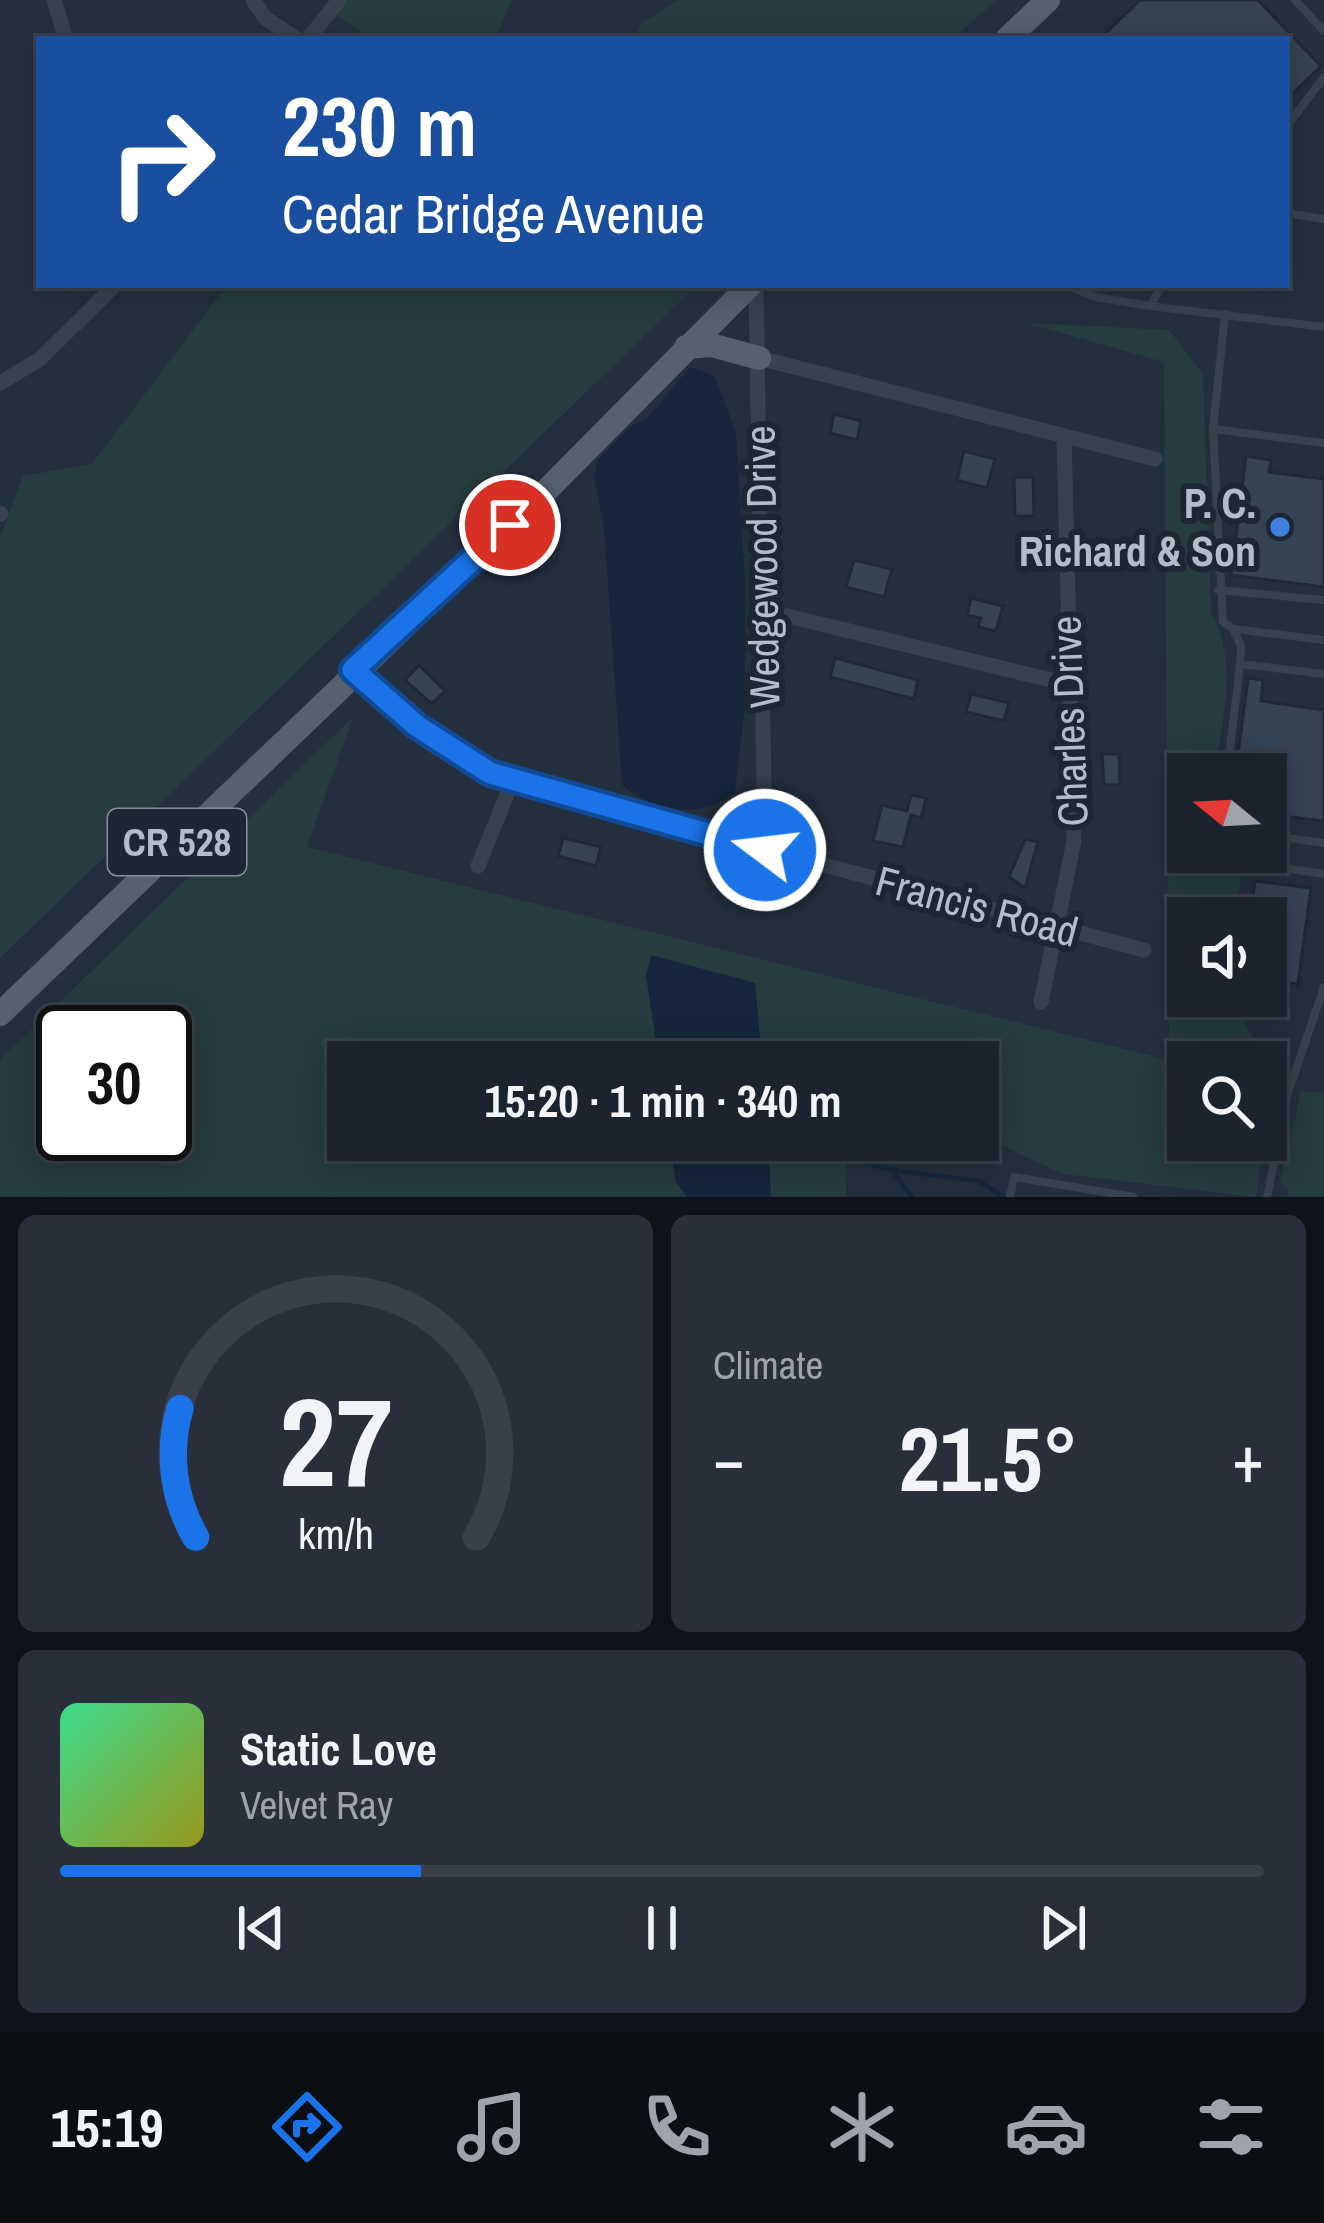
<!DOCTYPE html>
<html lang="en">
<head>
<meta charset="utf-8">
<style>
	body { margin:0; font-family:"Archivo Narrow",sans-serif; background:#282f3a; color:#f1f3f6; height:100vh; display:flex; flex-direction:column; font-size:45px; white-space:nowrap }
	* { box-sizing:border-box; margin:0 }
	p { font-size:39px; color:#a0a4aa }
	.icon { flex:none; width:66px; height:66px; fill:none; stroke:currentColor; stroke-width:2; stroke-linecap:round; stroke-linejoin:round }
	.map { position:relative; height:1197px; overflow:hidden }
	.panel { display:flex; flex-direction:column; gap:18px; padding:18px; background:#0f1319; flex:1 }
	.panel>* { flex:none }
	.guide { position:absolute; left:36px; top:36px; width:1254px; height:252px; border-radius:0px; box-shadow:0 6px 30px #0003,0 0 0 3px #39404a; background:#1a4fa0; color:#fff; overflow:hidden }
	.needle { width:78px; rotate:288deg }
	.controls { position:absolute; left:1167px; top:753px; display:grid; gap:24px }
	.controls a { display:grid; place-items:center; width:120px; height:120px; border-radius:0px; background:#1b232e; box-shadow:0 6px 30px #0003,0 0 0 3px #39404a; font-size:60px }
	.speed { position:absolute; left:36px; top:1005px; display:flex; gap:24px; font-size:60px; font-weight:700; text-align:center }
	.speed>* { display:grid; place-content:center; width:156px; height:156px; border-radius:50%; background:#1b232e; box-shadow:0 6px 30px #0003,0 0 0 3px #39404a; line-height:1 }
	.speed .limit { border:6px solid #111; border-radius:18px; background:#fff; color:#111 }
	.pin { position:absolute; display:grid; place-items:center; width:102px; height:102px; color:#fff; margin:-51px; border:6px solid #fff; border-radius:50%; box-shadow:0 3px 12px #0007 }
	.me { position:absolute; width:132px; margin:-66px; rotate:285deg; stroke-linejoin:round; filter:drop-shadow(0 0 9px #0008) }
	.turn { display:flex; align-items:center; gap:42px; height:252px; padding:0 48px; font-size:54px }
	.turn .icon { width:156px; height:156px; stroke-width:2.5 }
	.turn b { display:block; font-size:84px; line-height:102px }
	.big { font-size:90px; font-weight:800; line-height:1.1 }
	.panel .widget { flex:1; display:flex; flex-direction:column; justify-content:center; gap:18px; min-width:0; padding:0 42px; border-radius:18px; background:#282f3a }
	.panel .dial { align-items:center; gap:0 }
	.dial svg { height:312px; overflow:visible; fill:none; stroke:#39404a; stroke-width:7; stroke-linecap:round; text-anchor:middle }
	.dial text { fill:#f1f3f6; stroke:none }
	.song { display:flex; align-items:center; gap:36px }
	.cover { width:144px; height:144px; border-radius:18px; background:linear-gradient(135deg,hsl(150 70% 55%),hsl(60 70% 35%)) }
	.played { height:12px; border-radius:6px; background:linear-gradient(90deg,#1a73e8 30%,#39404a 30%) }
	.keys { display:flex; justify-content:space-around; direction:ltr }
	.heat { display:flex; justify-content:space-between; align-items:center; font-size:66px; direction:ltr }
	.panel .tiles { flex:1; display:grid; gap:18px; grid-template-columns:1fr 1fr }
	.widget:last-child { grid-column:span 2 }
	.trip { position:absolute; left:327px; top:1041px; width:672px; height:120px; border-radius:0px; background:#1b232e; box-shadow:0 6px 30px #0003,0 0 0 3px #39404a; font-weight:800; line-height:120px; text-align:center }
	.dock { display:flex; height:192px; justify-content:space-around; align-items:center; background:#0b0e12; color:#a0a4aa }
	.dock .icon { width:84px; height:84px }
	.dock .active { color:#1a73e8 }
	.dock b { font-size:54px; color:#f1f3f6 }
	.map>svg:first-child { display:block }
	.green { fill:#263c3f; fill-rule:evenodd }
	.water { fill:#17263c }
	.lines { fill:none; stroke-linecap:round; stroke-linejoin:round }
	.stream { stroke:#17263c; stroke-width:4.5 }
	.building { fill:#364354; stroke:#1f2835; stroke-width:3 }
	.service { stroke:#38414e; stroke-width:8 }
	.minor { stroke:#38414e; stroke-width:15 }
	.primary { stroke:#56606e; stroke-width:24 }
	.route-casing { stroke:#114b97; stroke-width:30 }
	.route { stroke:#1a73e8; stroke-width:21 }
	.shop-dot { fill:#3f7fe0; stroke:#1d2633; stroke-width:4.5 }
	.labels { text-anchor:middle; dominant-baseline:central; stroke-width:12; stroke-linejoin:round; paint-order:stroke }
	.shield { fill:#1d2633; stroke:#878f9c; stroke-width:3 }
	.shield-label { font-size:39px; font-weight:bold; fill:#b4bcc9 }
	.poi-label { font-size:42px; font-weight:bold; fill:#b4bcc9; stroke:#1d2633; text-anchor:end }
	.street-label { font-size:42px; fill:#b4bcc9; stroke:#1d2633 }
</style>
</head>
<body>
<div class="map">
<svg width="1324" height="1197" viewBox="0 0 1324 1197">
	<rect width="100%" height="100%" fill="#242f3e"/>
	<g class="green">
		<path d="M331 0H512L496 39H371L326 8Z"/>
		<path d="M678 0H996L953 39H635L640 24Z"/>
		<path d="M227 285H697L0 958V538L23 476 92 464Z"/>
		<path d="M1027 323 1169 330 1203 374 1211 612C1239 663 1222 718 1215 774H1188V852H1244L1235 918H1188V996H1230L1273 1073 1266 1123V1062H1188V1140H1264L1256 1197 1063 1174 978 1134V1062H762L755 983 712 972 646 975 659 1062H348V1140H670L676 1182 687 1197H0V1060L353 717 307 847 1169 1060 1164 362ZM63 1032H165V1134H63Z"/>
		<path d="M1301 1091 1324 1093V1197H1287L1288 1189 1280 1182Z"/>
		<path d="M768 1140H847L846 1197H771Z"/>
	</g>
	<g class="water">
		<path d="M690 367 714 376 736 432 745 581V707L735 792C700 820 655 813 622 785L604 527 594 478 598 459 631 426 647 419Z"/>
		<path d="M651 955 755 983 762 1062H659L646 975Z"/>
		<path d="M670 1140H768L771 1197H687L676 1182Z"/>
	</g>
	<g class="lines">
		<g class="stream">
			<path d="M865 1163 892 1170 912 1197"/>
			<path d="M892 1170 979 1181 1002 1196"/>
		</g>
	</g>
	<g class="building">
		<path d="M1140 0H1258L1321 66 1287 99V39H1100Z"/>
		<path d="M834 414 861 421 857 440 830 433Z"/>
		<path d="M964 451 995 459 987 488 957 480Z"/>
		<path d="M1246 456 1271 460 1269 472 1324 479V587L1231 575Z"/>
		<path d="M1014 477H1033L1034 516H1015Z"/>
		<path d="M854 560 892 569 884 597 846 587Z"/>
		<path d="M971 598 1003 606 996 631 978 627 981 618 967 615Z"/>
		<path d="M835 658 918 680 914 699 830 677Z"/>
		<path d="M419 665 445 691 432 704 405 680Z"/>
		<path d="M1248 678 1263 680 1261 701 1324 710V821L1266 814V774H1243L1244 763 1237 762Z"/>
		<path d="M971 694 1009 703 1004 721 966 712Z"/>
		<path d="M1102 754H1119L1120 785H1104Z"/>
		<path d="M911 795 926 798 921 818 911 815 903 847 873 841 882 805 907 811Z"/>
		<path d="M563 838 601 847 596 866 558 856Z"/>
		<path d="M1025 839 1038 842 1025 888 1009 877Z"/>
		<path d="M1255 881 1311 888 1298 984 1266 980V918H1250Z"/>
	</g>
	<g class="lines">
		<g class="service">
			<path d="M1295 0 1324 31"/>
			<path d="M1287 126 1324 77"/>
			<path d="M1287 213 1324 219"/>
			<path d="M1065 285 1096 297 1150 306 1162 285"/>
			<path d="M1150 306 1324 327"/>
			<path d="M1225 314 1213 429 1223 622 1233 629 1324 640"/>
			<path d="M1213 429 1324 443"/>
			<path d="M1218 590 1324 600"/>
			<path d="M1240 664 1324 674"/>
			<path d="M1227 774 1240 664 1241 646 1233 629"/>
			<path d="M1266 835 1324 843"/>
			<path d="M1264 852 1263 865 1324 874"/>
			<path d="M1010 1197 1014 1177 1134 1197"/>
			<path d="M1267 1197 1287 1096 1324 987"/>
		</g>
		<g class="minor">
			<path d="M54 0 66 39"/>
			<path d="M253 0 265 18 297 39"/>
			<path d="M308 39 339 0"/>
			<path d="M756 285 765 850"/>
			<path d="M759 358 1155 459"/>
			<path d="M0 383 40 359 115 285"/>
			<path d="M0 513 1 514"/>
			<path d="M763 610 1067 684"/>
			<path d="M353 670 461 758 512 782 1144 950"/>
			<path d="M478 866 512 782"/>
			<path d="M1041 1002 1074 841 1064 436"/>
		</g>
		<g class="primary">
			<path d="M1007 39 1048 0"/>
			<path d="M686 347 711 345 759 358"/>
			<path d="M0 1014 541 496 750 285"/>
		</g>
	</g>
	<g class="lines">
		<defs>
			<path id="route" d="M510 525 353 670 417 726 490 773 765 850"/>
		</defs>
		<use href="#route" class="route-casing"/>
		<use href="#route" class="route"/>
	</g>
	<circle class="shop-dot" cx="1280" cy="527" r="12"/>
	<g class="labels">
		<rect class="shield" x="108" y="809" width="138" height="66" rx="9"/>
		<g class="shield-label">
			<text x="177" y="842">CR 528</text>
		</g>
		<g class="poi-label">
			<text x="1256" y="503">P. C.<tspan x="1256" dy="48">Richard &amp; Son</tspan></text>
		</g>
		<g class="street-label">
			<text transform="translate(762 567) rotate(-91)">Wedgewood Drive</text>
			<text transform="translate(1069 721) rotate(-92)">Charles Drive</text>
			<text transform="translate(977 906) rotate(15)">Francis Road</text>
		</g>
	</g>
</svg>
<div class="controls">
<a><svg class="needle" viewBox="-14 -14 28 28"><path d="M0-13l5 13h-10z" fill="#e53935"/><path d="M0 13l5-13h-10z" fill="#a0a4aa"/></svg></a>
<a><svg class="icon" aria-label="sound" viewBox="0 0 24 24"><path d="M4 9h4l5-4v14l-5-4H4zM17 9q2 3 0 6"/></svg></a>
<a><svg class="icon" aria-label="search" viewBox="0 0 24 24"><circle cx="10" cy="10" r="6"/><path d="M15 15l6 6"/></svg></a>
</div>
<div class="speed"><div class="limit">30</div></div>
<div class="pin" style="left:510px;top:525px;background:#d93025"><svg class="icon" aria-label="arrive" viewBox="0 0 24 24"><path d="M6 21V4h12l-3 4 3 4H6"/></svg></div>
<svg class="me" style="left:765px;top:850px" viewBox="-20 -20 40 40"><circle r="17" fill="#1a73e8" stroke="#fff" stroke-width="3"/><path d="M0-11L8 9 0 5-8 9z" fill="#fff"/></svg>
<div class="trip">15:20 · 1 min · 340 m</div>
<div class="guide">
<div class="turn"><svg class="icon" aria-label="right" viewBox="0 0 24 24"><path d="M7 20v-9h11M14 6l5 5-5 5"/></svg><div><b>230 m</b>Cedar Bridge Avenue</div></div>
</div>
</div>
<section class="panel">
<div class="tiles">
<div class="widget dial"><svg viewBox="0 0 100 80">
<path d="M14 69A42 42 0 1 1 86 69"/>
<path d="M14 69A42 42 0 0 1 10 36" stroke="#1a73e8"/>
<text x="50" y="56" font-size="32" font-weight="700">27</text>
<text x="50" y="72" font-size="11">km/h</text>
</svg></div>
<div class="widget"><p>Climate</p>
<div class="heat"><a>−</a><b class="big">21.5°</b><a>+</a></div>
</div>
<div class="widget">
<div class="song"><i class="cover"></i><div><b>Static Love</b><p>Velvet Ray</p></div></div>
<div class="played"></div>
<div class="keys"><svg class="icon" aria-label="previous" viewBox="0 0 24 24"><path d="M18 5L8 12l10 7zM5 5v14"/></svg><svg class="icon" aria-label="pause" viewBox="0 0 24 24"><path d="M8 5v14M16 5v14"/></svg><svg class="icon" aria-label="next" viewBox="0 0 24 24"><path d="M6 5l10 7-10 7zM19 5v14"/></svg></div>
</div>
</div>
</section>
<nav class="dock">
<b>15:19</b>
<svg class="icon active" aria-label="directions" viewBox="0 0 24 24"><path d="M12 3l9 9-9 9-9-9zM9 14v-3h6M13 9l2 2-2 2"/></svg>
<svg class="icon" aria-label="music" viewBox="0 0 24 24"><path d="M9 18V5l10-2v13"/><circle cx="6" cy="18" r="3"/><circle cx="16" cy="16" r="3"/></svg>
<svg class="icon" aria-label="phone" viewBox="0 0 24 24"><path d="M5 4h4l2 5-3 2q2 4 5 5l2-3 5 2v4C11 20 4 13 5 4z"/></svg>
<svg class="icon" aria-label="climate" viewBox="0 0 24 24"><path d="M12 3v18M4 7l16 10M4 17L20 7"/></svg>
<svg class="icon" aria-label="car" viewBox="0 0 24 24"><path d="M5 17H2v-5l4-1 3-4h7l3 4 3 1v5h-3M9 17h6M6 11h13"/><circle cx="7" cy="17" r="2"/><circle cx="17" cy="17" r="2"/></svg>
<svg class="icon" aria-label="filters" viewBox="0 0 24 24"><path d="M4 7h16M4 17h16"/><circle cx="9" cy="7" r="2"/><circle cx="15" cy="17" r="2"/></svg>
</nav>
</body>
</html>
